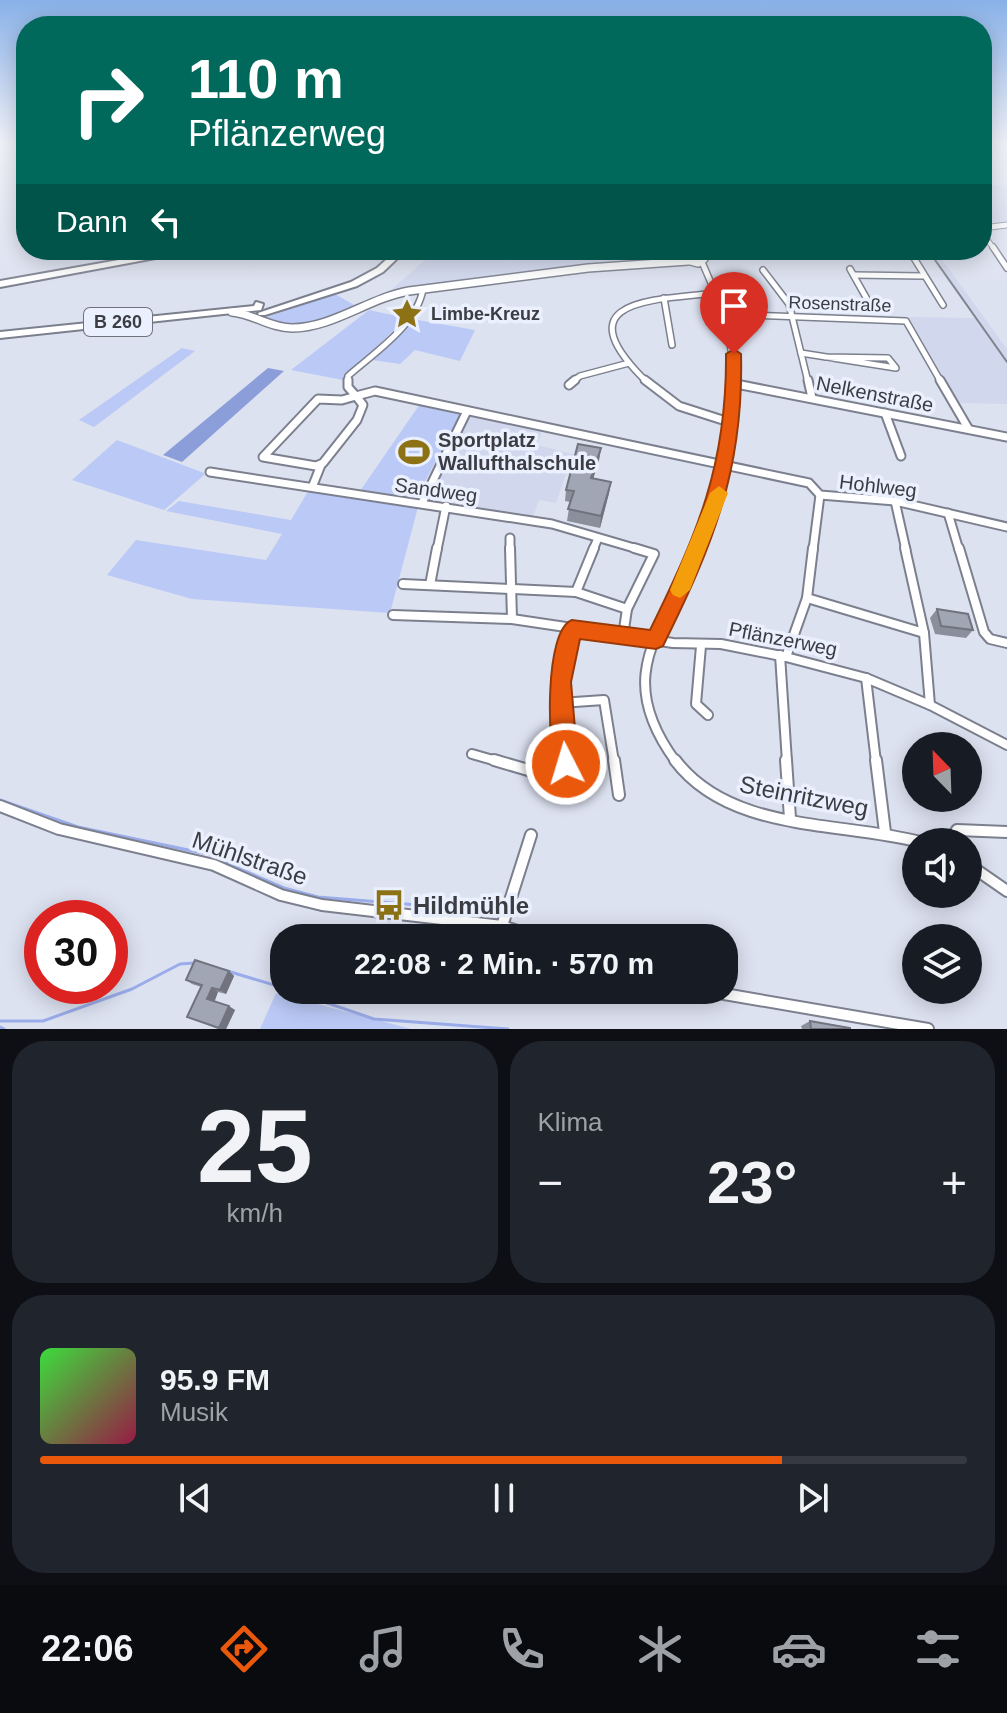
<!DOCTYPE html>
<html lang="de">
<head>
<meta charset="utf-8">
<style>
	body { margin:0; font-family:Helvetica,sans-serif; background:#20242c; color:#f1f3f6; height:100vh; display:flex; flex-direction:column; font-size:30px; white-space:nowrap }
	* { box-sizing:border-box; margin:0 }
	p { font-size:26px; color:#9ea1a6 }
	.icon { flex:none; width:44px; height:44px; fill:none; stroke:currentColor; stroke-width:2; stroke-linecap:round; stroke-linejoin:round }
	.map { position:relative; height:1029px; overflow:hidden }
	.sheet { display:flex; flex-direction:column; gap:12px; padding:12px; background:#0d0f14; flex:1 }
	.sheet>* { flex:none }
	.banner { position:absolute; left:16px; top:16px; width:976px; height:244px; border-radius:32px; box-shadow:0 4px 20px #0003; background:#00695c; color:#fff; overflow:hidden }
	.needle { width:52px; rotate:337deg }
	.controls { position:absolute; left:902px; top:732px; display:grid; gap:16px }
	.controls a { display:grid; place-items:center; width:80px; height:80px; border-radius:50%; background:#171b24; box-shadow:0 4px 20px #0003; font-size:40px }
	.speed { position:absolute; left:24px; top:900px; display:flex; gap:16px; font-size:40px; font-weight:700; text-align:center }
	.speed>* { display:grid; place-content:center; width:104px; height:104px; border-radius:50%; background:#171b24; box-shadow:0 4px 20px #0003; line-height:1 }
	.speed .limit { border:12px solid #d22; background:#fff; color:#111 }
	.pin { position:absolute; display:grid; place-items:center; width:68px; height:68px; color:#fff; margin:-82px -34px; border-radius:50% 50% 50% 0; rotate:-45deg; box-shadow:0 0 8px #0007 }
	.pin .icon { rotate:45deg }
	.me { position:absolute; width:88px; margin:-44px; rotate:355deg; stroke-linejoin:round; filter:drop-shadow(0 0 6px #0008) }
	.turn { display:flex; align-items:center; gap:28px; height:168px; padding:0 40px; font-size:36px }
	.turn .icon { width:104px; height:104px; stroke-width:2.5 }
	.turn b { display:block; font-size:56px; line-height:68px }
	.then { display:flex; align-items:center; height:76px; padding:0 40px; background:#0003; gap:16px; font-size:30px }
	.big { font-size:60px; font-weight:700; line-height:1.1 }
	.sheet .widget { flex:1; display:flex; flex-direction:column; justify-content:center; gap:12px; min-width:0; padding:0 28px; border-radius:32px; background:#20242c }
	.sheet .dial { align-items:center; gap:0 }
	.dial b { font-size:104px; line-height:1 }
	.song { display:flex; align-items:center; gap:24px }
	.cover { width:96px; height:96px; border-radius:12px; background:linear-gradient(135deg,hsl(120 70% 55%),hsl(340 70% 35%)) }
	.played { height:8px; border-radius:4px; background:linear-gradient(90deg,#ea580c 80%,#363941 80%) }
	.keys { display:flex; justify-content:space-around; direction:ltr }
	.heat { display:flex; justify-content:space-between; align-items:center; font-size:44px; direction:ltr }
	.sheet .tiles { flex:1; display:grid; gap:12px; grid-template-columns:1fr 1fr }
	.widget:last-child { grid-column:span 2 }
	.trip { position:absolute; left:270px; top:924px; width:468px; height:80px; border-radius:32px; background:#171b24; box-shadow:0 4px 20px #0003; font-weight:700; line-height:80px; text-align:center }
	.menu { display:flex; height:128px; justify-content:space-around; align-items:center; background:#090b0e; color:#9ea1a6 }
	.menu .icon { width:56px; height:56px }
	.menu .current { color:#ea580c }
	.menu b { font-size:36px; color:#f1f3f6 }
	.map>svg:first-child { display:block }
	.built { fill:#d1d8ee }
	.green { fill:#bac9f6 }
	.forest { fill:#8c9ed9 }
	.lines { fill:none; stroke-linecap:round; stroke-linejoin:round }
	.stream { stroke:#9aace9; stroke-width:3 }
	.minor-far4-casing { stroke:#7c808e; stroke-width:6 }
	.minor-far3-casing { stroke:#7c808e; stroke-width:8 }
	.minor-far2-casing { stroke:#7c808e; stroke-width:11 }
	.minor-far1-casing { stroke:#7c808e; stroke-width:12 }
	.minor-casing { stroke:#7c808e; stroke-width:14 }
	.tertiary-far1-casing { stroke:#7c808e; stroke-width:7 }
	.tertiary-casing { stroke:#7c808e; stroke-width:10 }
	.primary-casing { stroke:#7c808e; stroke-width:4 }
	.trunk-casing { stroke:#7c808e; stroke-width:4 }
	.minor-far4 { stroke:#fff; stroke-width:4 }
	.minor-far3 { stroke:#fff; stroke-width:5 }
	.minor-far2 { stroke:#fff; stroke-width:7 }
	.minor-far1 { stroke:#fff; stroke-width:8 }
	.minor { stroke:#fff; stroke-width:10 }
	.tertiary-far1 { stroke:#fff; stroke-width:5 }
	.tertiary { stroke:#fff; stroke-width:7 }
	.primary { fill:#fff; fill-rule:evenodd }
	.trunk { fill:#fff; fill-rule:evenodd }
	.rail { stroke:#81848e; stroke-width:2 }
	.wall { fill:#8a8f9b }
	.shaded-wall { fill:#71747e }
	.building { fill:#a1a6b4; stroke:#71747e; stroke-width:2 }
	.route { fill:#ea580c; stroke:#983908; stroke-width:2 }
	.slow { fill:#f59e0b }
	.labels { text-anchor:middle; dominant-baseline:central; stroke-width:7; stroke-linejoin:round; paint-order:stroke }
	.far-street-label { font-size:18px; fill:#3b3d43; stroke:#ebf0fe }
	.far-poi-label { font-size:18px; font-weight:bold; fill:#3b3d43; stroke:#ebf0fe; text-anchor:start }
	.shield { fill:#ebf0fe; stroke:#70737b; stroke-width:2 }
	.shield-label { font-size:18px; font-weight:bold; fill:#3b3d43 }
	.street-label { font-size:20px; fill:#3b3d43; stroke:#ebf0fe }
	.poi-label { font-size:20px; font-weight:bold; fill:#3b3d43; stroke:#ebf0fe; text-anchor:start }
	.near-street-label { font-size:24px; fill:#3b3d43; stroke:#ebf0fe }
	.near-poi-label { font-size:24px; font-weight:bold; fill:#3b3d43; stroke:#ebf0fe; text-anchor:start }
</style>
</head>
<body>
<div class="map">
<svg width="1007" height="1029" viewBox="0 0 1007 1029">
	<rect width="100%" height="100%" fill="#dde2f1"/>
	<g class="built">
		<path d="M989 184 1007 188V221L982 224V203Z"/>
		<path d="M436 250H746L717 253 698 250 683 252 678 258 391 290Z"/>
		<path d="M927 250H935L1007 349V404L958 403 909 317 976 318Z"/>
		<path d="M467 414 542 431 537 445 573 454 556 503 539 500 533 517 427 503Z"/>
	</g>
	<g class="green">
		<path d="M335 294 354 305C331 315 287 340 267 317Z"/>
		<path d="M369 310 406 318 343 380 291 370Z"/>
		<path d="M412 319 475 330 460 361 415 350 400 364 372 360Z"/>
		<path d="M182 348 195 351 94 427 79 420Z"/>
		<path d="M420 404 462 412 415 500 360 491Z"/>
		<path d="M117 440 204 473V475L164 510 72 480Z"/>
		<path d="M310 488 418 507 390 613 192 599 107 575 136 540 266 560 282 534 166 511 179 501 291 520Z"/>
		<path d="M276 993 411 1029H260Z"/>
	</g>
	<path class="forest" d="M268 368 284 371 182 462 163 455Z"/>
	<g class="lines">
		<g class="stream">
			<path d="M0 800 78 827 222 857 226 863 284 888 318 897 418 905"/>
			<path d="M224 970 284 988"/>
			<path d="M289 990 374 1019 508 1029"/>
			<path d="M0 1021H43L132 989 180 964 195 963"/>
			<path d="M0 1027 4 1029"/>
		</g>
		<defs>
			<path id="minor-far4" d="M982 232 994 249"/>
			<g id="minor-far3">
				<path d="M993 247 1007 268"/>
				<path d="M909 250 943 305"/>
				<path d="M701 255 782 250"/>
				<path d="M702 262 726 318 736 382"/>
				<path d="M850 269 868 301"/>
				<path d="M763 270 789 304 808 382"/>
				<path d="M854 275 923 276"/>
				<path d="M664 298 672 345"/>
				<path d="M726 314 906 321 941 382"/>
				<path d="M801 353 896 368 888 358 825 357"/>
				<path d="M348 382V376C374 353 417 325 423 289"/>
				<path d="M572 382 580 376 629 363"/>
				<path d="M647 382C563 300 649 300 717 293"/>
			</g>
			<g id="minor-far2">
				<path d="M348 380V387L356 396 375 391 809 483 820 495 895 501 1007 527"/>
				<path d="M645 380 679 406 732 423"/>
				<path d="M808 380 812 398"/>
				<path d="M940 380 968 428"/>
				<path d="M736 384 1007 437"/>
				<path d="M569 385 575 380"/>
				<path d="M356 396 363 405 357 420 323 463 316 466 263 457 318 399 342 400Z"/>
				<path d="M885 413 901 456"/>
				<path d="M210 472 552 524 641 550"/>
				<path d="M313 485 321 465"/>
				<path d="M895 501 906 550"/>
				<path d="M422 503 467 411"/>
				<path d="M948 513 959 550"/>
				<path d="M510 538V550"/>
				<path d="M437 550 446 506"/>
				<path d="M593 550 598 538"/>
				<path d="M698 550 723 471 736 380"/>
				<path d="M813 550 820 495"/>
			</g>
			<g id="minor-far1">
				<path d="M510 548 512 619"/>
				<path d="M905 548 924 633 930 705"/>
				<path d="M959 548 984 632 990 639 1007 643"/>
				<path d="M403 584 576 592 594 548"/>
				<path d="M430 585 437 548"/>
				<path d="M576 592 627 609"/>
				<path d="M807 598 924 633"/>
				<path d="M393 615 512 619 673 643 721 644 786 657 866 678 930 705 1007 745"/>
				<path d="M623 636 627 609 654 554 634 548"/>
				<path d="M701 646 696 704 708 715"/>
				<path d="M780 655 787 762"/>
				<path d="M786 657 807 598 813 548"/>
				<path d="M866 678 876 762"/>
				<path d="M560 703 604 700 614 762"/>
				<path d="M472 754 500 762"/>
				<path d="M566 762 560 682 572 629"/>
				<path d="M676 762C611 674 663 632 699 548"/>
			</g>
			<g id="minor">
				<path d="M494 760 552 777 561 774 566 760"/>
				<path d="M614 760 619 795"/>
				<path d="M675 760C730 833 840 821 920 842"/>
				<path d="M786 760 790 818"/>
				<path d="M876 760 885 832"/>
				<path d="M0 806 59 829 214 865 281 895 322 905 502 926 538 938"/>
				<path d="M951 842 957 830 1007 832"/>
				<path d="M968 864 1007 891"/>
				<path d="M502 926 531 835"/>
				<path d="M701 990 928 1029"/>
			</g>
			<path id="tertiary-far1" d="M982 228 1007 225"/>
			<g id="tertiary">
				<path d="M679 259 693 254 704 259 698 263 687 260"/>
				<path d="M232 312C253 314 271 328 292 328 332 328 369 298 409 291L588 268 688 261"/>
			</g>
			<path id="primary" d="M256 302 263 304 261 310 0 338V332L254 306Z"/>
			<g id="trunk">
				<path d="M175 250H192L188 252 0 287V281Z"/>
				<path d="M397 250H406L383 272 357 286 265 315H259L258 313 351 282 377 268Z"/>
			</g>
		</defs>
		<use href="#minor-far4" class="minor-far4-casing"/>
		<use href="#minor-far3" class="minor-far3-casing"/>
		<use href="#minor-far2" class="minor-far2-casing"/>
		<use href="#minor-far1" class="minor-far1-casing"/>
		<use href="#minor" class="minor-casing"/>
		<use href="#tertiary-far1" class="tertiary-far1-casing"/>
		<use href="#tertiary" class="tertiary-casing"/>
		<use href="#primary" class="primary-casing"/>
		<use href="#trunk" class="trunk-casing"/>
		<use href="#minor-far4" class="minor-far4"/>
		<use href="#minor-far3" class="minor-far3"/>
		<use href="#minor-far2" class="minor-far2"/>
		<use href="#minor-far1" class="minor-far1"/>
		<use href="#minor" class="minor"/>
		<use href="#tertiary-far1" class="tertiary-far1"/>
		<use href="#tertiary" class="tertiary"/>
		<use href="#primary" class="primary"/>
		<use href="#trunk" class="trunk"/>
		<path class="rail" d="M928 250 1007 362"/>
	</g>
	<g class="wall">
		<path d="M586 250H644V254L588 255Z"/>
		<path d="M601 448 599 460 593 478 611 482 609 493 600 528 567 521 570 502 565 501 566 490Z"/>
		<path d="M937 609 973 630 966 638 935 634 930 618Z"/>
		<path d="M229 971 234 976 226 994 218 992 214 1001 235 1010 226 1029H218L187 1017 201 987 192 984 186 980Z"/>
		<path d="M810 1021 850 1029H802L801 1026Z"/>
	</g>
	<g class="shaded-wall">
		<path d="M601 448 599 460 590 489 591 478Z"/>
		<path d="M611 482 609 493 600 528 601 516Z"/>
		<path d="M229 971 234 976 226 994 220 990Z"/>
		<path d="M212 988 218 992 214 1003 207 999Z"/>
		<path d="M229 1006 235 1010 226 1029H221L219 1028Z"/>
	</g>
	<g class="building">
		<path d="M578 444 601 448 591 478 611 482 601 516 568 509 574 491 566 490Z"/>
		<path d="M937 609 968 614 973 630 941 626Z"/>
		<path d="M195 960 229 971 220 990 212 988 207 999 229 1006 219 1028 187 1017 202 985 186 980Z"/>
		<path d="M810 1021 850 1028V1029H811Z"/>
	</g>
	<linearGradient id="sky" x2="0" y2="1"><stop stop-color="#89b1e8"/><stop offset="0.5" stop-color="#f0f2f9"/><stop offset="1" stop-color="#f0f2f9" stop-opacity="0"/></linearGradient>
	<rect width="1007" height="287" fill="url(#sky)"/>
	<path class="route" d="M734 349 741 354C744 469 713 545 663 646L656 649 580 639 571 682 578 764 574 772 566 775 557 772C547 748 544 630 572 620L650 630C698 532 727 465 726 354Z"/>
	<path class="slow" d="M719 486 728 493 690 590 680 598 673 595 670 590 710 493Z"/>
	<defs>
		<symbol id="sight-bare" viewBox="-9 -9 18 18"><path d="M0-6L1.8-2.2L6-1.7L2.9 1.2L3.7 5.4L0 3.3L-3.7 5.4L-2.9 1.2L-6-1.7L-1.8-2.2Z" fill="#8c7215" stroke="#ebf0fe" stroke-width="2.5" paint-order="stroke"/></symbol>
		<symbol id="stadium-bare" viewBox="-9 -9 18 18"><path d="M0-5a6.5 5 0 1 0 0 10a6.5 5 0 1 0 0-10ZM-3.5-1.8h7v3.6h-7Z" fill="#8c7215" stroke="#ebf0fe" stroke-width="2.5" paint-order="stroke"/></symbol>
		<symbol id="bus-bare" viewBox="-9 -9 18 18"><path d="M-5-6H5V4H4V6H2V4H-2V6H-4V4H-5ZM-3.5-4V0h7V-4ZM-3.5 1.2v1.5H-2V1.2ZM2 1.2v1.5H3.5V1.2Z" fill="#8c7215" stroke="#ebf0fe" stroke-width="2.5" paint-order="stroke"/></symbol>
	</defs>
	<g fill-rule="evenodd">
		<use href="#sight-bare" x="385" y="292" width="44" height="44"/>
		<use href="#stadium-bare" x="392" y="430" width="44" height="44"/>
		<use href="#bus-bare" x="367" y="883" width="44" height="44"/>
	</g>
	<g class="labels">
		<g class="far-street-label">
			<text transform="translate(840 304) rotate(2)">Rosenstraße</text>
		</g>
		<g class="far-poi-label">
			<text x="431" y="314">Limbe-Kreuz</text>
		</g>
		<rect class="shield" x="84" y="308" width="68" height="28" rx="6"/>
		<g class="shield-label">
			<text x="118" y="322">B 260</text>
		</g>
		<g class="street-label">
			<text transform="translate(875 394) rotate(11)">Nelkenstraße</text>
			<text transform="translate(878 486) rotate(7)">Hohlweg</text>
			<text transform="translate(436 490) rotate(8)">Sandweg</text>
			<text transform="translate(783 639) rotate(11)">Pflänzerweg</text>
		</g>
		<g class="poi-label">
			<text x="438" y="440">Sportplatz<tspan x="438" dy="23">Wallufthalschule</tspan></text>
		</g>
		<g class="near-street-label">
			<text transform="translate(804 796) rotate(11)">Steinritzweg</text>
			<text transform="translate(250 858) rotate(19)">Mühlstraße</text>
		</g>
		<g class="near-poi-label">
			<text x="413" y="905">Hildmühle</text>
		</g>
	</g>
</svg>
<div class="controls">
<a><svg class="needle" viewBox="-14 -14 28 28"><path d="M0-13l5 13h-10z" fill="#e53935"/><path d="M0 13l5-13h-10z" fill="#9ea1a6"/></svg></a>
<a><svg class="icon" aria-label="sound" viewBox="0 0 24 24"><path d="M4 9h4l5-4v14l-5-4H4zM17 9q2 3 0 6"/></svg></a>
<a><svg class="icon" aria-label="layers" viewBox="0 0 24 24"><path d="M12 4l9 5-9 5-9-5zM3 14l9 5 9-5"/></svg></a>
</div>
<div class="speed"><div class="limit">30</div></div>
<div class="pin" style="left:734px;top:354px;background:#d93025"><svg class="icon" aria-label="arrive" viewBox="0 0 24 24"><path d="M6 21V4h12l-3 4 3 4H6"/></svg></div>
<svg class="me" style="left:566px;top:764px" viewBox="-20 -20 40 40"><circle r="17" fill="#ea580c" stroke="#fff" stroke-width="3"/><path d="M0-11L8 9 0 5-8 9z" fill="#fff"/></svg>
<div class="trip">22:08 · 2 Min. · 570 m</div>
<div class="banner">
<div class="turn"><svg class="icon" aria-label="right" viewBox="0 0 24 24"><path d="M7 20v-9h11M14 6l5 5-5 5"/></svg><div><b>110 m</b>Pflänzerweg</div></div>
<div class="then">Dann<svg class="icon" aria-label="left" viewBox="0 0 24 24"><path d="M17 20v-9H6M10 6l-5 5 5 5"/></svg></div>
</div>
</div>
<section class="sheet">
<div class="tiles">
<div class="widget dial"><b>25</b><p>km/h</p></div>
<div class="widget"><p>Klima</p>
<div class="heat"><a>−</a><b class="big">23°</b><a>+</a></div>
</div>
<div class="widget">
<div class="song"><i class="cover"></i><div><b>95.9 FM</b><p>Musik</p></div></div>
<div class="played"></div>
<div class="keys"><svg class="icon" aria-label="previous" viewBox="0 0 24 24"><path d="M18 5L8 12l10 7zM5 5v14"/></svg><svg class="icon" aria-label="pause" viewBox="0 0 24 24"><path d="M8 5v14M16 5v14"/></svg><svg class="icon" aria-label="next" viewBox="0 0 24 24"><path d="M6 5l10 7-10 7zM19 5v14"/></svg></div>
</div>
</div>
</section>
<nav class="menu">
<b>22:06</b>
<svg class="icon current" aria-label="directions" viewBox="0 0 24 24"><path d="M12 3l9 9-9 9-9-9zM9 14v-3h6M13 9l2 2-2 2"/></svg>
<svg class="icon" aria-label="music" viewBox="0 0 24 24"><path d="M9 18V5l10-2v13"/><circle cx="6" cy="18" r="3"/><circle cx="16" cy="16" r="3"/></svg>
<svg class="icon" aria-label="phone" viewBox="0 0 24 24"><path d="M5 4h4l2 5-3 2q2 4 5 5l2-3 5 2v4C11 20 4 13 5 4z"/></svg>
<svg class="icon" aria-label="climate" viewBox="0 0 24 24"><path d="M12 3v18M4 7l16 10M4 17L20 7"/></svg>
<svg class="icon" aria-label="car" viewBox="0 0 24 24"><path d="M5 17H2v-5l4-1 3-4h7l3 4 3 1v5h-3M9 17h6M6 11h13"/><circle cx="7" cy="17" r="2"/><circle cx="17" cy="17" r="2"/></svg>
<svg class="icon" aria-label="filters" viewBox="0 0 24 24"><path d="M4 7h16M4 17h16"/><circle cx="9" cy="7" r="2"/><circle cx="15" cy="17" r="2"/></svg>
</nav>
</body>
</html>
